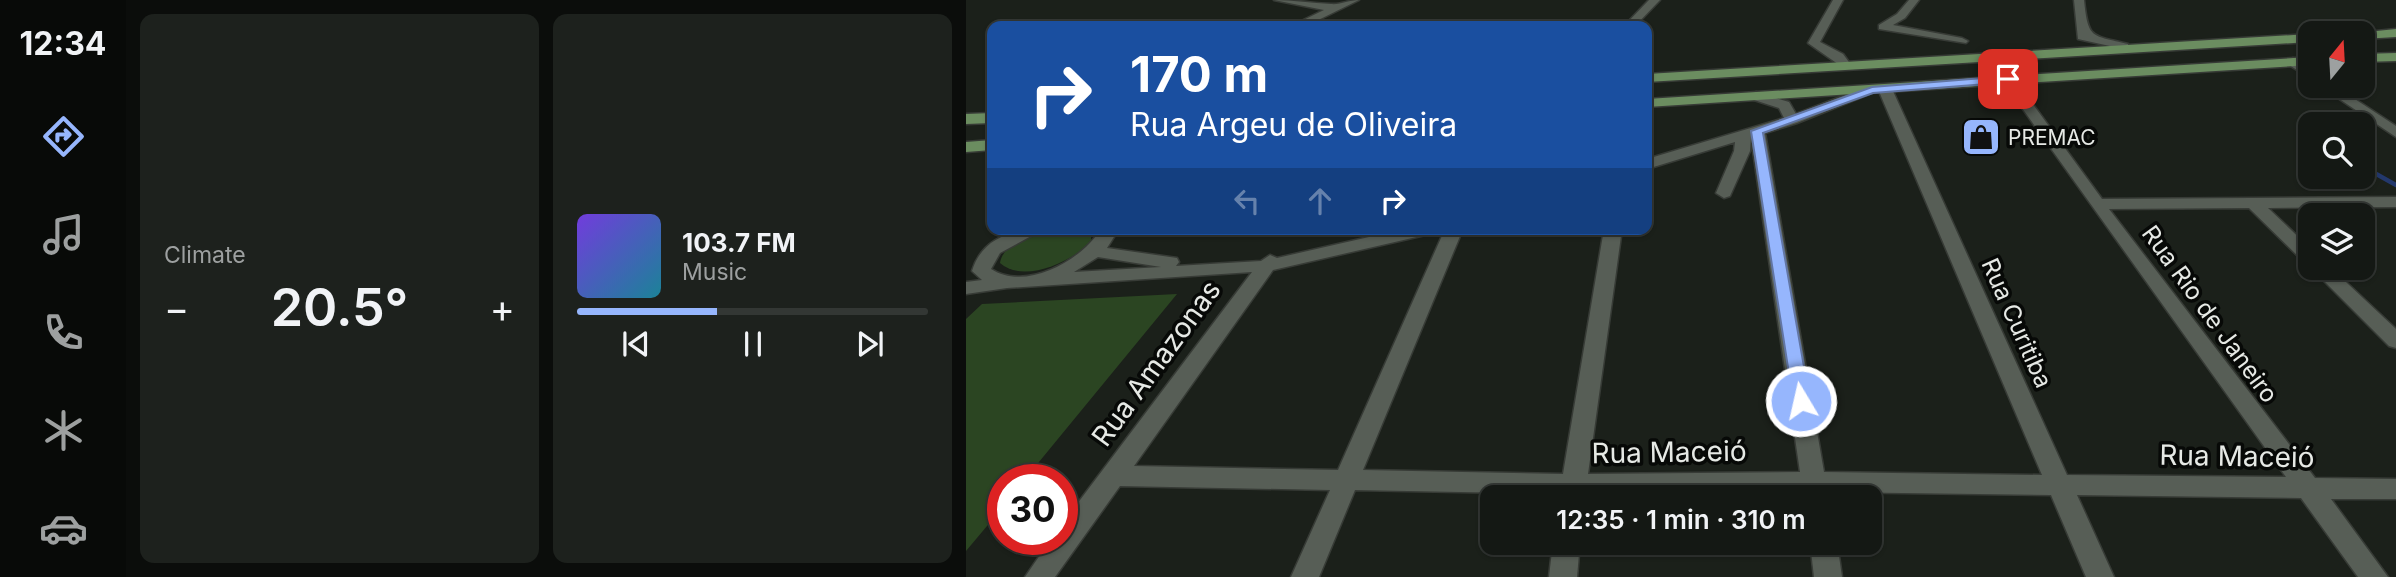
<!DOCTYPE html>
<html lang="en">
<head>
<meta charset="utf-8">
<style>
	body { margin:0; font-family:Inter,sans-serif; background:#1d211d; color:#f1f3f6; height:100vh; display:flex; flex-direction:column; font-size:26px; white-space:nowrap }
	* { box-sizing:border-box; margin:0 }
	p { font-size:23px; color:#9da0a0 }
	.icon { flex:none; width:38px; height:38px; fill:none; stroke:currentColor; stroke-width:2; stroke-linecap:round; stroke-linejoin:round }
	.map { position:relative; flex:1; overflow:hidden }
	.details { display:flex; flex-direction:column; gap:14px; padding:14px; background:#0b0d0b; width:840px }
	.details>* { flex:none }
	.top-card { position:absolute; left:21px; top:21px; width:665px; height:214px; border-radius:14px; box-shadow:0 2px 5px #0004,0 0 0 2px #333734; background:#1a4fa0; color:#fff; overflow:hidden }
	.needle { width:46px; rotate:18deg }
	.controls { position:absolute; left:1332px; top:21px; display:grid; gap:14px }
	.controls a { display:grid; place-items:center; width:77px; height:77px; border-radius:14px; background:#141814; box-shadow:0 2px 5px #0004,0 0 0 2px #333734; font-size:35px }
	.speed { position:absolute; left:21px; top:464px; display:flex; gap:14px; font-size:35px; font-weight:700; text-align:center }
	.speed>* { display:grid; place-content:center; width:91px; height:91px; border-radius:50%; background:#141814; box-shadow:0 2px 5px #0004,0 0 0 2px #333734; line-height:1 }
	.speed .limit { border:10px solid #d22; background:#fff; color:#111 }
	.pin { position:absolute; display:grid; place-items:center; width:60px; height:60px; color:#fff; margin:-30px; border-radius:14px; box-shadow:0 4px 10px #0006 }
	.me { position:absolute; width:77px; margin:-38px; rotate:351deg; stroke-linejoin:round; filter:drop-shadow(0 0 5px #0008) }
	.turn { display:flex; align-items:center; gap:24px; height:147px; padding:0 28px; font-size:32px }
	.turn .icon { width:91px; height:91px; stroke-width:2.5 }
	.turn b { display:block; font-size:49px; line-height:60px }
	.lanes { display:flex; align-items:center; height:66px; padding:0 28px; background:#0003; justify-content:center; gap:35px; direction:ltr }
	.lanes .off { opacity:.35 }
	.big { font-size:52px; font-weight:600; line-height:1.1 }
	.details .tile { flex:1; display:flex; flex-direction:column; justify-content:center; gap:10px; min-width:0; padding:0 24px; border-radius:14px; background:#1d211d }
	.song { display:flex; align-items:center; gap:21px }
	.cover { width:84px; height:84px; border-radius:10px; background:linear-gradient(135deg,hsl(260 70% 55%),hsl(190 70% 35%)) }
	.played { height:7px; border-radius:4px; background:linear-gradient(90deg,#96b6fd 40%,#333734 40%) }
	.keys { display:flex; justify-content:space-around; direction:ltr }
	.heat { display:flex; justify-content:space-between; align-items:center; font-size:38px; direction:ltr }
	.details .tiles { flex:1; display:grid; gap:14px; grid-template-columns:repeat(2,1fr) }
	.trip { position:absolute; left:514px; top:485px; width:402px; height:70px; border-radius:14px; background:#141814; box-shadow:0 2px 5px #0004,0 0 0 2px #333734; font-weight:600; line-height:70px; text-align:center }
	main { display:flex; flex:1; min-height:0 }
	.menu { display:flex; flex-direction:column; width:126px; justify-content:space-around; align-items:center; background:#080a08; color:#9da0a0 }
	.menu .icon { width:49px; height:49px }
	.menu .on { color:#96b6fd }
	.menu b { font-size:32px; color:#f1f3f6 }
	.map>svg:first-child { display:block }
	.green { fill:#2b4522 }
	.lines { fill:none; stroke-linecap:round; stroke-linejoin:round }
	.stream { stroke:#23386c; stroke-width:4.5 }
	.minor-casing { stroke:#373b36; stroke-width:3 }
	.major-casing { stroke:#373b36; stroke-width:3 }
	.minor { fill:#575e56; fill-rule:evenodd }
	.major { fill:#6b8d60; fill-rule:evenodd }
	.route { fill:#96b6fd; stroke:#6276a4; stroke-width:2 }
	.labels { text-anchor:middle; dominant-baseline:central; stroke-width:7; stroke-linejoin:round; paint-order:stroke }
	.far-poi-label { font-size:21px; fill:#e6e9e5; stroke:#070907; text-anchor:start }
	.street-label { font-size:24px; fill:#e6e9e5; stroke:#070907 }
	.near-street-label { font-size:28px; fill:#e6e9e5; stroke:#070907 }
</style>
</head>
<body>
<main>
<nav class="menu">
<b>12:34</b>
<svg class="icon on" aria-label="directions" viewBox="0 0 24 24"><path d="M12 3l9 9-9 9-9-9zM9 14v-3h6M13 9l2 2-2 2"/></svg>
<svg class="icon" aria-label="music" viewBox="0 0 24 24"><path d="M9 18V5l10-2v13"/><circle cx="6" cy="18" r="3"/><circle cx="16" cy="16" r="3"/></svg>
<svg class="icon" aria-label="phone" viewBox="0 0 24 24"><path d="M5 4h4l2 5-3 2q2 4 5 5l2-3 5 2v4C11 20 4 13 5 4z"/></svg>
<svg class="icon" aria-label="climate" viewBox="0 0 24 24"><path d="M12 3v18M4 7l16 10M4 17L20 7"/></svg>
<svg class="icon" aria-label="car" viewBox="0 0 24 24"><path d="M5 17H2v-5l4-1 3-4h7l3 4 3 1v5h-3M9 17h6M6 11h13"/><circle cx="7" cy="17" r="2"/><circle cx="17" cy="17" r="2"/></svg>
</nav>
<section class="details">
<div class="tiles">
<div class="tile"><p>Climate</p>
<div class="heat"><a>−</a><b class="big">20.5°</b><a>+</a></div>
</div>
<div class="tile">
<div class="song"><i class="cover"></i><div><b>103.7 FM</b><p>Music</p></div></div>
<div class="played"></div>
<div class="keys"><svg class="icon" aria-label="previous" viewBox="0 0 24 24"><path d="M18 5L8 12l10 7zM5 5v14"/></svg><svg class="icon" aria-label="pause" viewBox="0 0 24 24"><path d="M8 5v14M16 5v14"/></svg><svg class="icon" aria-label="next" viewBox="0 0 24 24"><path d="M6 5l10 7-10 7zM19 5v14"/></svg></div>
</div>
</div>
</section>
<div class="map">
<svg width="1430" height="577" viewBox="0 0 1430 577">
	<rect width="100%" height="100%" fill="#1b201a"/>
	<g class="green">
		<path d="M81 229H119L125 233V241C107 262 57 284 34 263 37 244 64 233 81 229Z"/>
		<path d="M211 294 59 479 37 480V507L0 551V319L16 304Z"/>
	</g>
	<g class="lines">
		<path class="stream" d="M1396 166 1430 185"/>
		<defs>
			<g id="minor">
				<path d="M308 0C327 0 346 3 365 4 374 5 383 0 393 0L340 26H325L358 10Z"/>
				<path d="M683 0H694L669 26H658Z"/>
				<path d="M867 0H877L854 42 877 54 885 65 879 69 842 43Z"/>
				<path d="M943 0H953L939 18 927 25 996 38 1002 41 1000 43 913 29V25L931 14Z"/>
				<path d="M1108 0H1118C1122 40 1126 35 1162 44V50L1112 39Z"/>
				<path d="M1327 58 1344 68V78L1323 65 1321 62Z"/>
				<path d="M1042 76 1047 77 1136 199 1430 197V207L1302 208 1344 248V263L1338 262 1283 208 1143 209 1349 478 1430 479V499H1365L1422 577H1392L1335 498 1111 495 1148 577H1120L1085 495 862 492 863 497H837L836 492 619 494 618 497H594V494L389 490 353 577H325L364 490 154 486 89 577H59L85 539H96V524L286 272 41 288 0 294V282L16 280 6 271C16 238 46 229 78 229L34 253 25 269C60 292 116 260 135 229H153L141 248 211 258 213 262 210 266 295 261 304 255 311 258 438 229H471L468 233 307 270 168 466 372 470 479 229H497L397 470 597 474 638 229H656L622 474 834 472 785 137 784 151 764 196 758 198 750 193 768 151 769 142 681 169V159L818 118 813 108 785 99 783 96 790 92 823 102 830 114 901 87H911L913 90 831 123 799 133 858 472 1076 475 912 89 919 85 926 89 1101 475 1320 477 1036 80ZM132 257 195 267 108 272Z"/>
				<path d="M1354 86H1369L1430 126V137Z"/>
				<path d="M1345 268H1365L1430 329V348L1423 346Z"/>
				<path d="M587 542H614L611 577H583Z"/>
				<path d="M844 542H871L876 577H848Z"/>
			</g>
			<g id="major">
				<path d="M1430 29V37L1396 39V33H1391Z"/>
				<path d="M1344 34V42L681 82V74Z"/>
				<path d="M1430 53V61L1396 62V54Z"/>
				<path d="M1344 57V65L681 107V99Z"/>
				<path d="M26 113V123L0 124V114Z"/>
				<path d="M26 140V150L0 152V142Z"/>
			</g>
		</defs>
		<use href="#minor" class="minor-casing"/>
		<use href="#major" class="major-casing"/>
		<use href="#minor" class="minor"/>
		<use href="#major" class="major"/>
	</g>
	<path class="route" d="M1042 76 1046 77V82L907 93 797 133 844 401 842 406H828L785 131 906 87Z"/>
	<defs>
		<symbol id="shop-square" viewBox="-11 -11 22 22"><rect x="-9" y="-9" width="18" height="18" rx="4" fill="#96b6fd" stroke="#070907"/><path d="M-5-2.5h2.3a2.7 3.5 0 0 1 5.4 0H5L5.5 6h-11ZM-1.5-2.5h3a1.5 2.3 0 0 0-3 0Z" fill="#111"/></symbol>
	</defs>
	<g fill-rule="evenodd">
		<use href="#shop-square" x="993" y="115" width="44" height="44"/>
	</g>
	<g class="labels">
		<g class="far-poi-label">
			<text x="1042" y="137">PREMAC</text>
		</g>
		<g class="street-label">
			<text transform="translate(1244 314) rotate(54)">Rua Rio de Janeiro</text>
			<text transform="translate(1051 323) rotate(66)">Rua Curitiba</text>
		</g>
		<g class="near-street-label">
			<text transform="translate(190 363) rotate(-54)">Rua Amazonas</text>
			<text transform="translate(703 452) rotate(-1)">Rua Maceió</text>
			<text transform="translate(1271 456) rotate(1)">Rua Maceió</text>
		</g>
	</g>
</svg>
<div class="controls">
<a><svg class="needle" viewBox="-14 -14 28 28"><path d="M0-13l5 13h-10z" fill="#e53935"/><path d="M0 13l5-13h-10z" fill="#9da0a0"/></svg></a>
<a><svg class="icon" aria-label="search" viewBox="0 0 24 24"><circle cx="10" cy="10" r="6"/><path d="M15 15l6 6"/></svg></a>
<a><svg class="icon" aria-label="layers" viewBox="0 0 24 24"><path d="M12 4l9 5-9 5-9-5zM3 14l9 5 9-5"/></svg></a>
</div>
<div class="speed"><div class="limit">30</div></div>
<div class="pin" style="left:1042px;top:79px;background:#d93025"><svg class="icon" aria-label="arrive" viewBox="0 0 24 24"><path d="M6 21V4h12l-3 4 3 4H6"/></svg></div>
<svg class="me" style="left:835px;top:401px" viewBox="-20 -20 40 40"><circle r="17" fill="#96b6fd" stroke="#fff" stroke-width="3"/><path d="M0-11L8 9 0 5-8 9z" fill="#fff"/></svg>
<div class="trip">12:35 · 1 min · 310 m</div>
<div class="top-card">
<div class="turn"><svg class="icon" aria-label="right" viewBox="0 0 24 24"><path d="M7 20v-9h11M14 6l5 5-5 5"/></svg><div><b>170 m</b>Rua Argeu de Oliveira</div></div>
<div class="lanes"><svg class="icon off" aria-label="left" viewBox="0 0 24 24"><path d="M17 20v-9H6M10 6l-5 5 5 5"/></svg><svg class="icon off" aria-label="ahead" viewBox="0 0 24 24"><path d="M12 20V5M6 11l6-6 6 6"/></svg><svg class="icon" aria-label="right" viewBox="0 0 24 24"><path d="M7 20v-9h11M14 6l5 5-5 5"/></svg></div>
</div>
</div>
</main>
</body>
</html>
